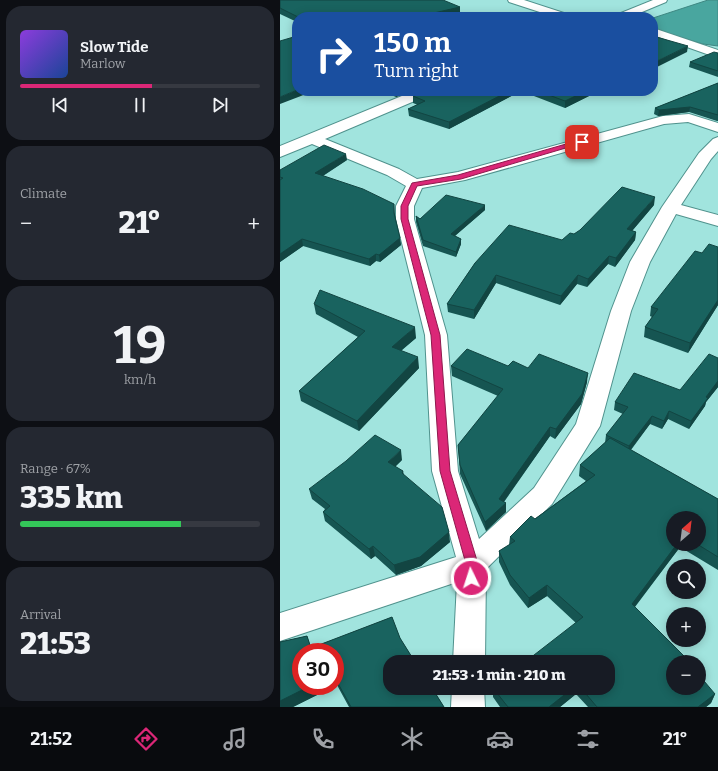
<!DOCTYPE html>
<html lang="en">
<head>
<meta charset="utf-8">
<style>
	body { margin:0; font-family:Bitter,serif; background:#242831; color:#f1f3f6; height:100vh; display:flex; flex-direction:column; font-size:15px; white-space:nowrap }
	* { box-sizing:border-box; margin:0 }
	p { font-size:13px; color:#9ea1a6 }
	.icon { flex:none; width:22px; height:22px; fill:none; stroke:currentColor; stroke-width:2; stroke-linecap:round; stroke-linejoin:round }
	.map { position:relative; flex:1; overflow:hidden }
	.sheet { display:flex; flex-direction:column; gap:6px; padding:6px; background:#0d0f14; width:280px }
	.sheet>* { flex:none }
	.banner { position:absolute; left:12px; top:12px; width:366px; height:84px; border-radius:16px; box-shadow:0 2px 10px #0003; background:#1a4fa0; color:#fff; overflow:hidden }
	.needle { width:26px; rotate:28deg }
	.controls { position:absolute; left:386px; top:511px; display:grid; gap:8px }
	.controls a { display:grid; place-items:center; width:40px; height:40px; border-radius:50%; background:#171b24; box-shadow:0 2px 10px #0003; font-size:20px }
	.speed { position:absolute; left:12px; top:643px; display:flex; gap:8px; font-size:20px; font-weight:700; text-align:center }
	.speed>* { display:grid; place-content:center; width:52px; height:52px; border-radius:50%; background:#171b24; box-shadow:0 2px 10px #0003; line-height:1 }
	.speed .limit { border:6px solid #d22; background:#fff; color:#111 }
	.pin { position:absolute; display:grid; place-items:center; width:34px; height:34px; color:#fff; margin:-17px; border-radius:8px; box-shadow:0 2px 6px #0006 }
	.me { position:absolute; width:44px; margin:-22px; rotate:356deg; stroke-linejoin:round; filter:drop-shadow(0 0 3px #0008) }
	.turn { display:flex; align-items:center; gap:14px; height:84px; padding:0 16px; font-size:18px }
	.turn .icon { width:52px; height:52px; stroke-width:2.5 }
	.turn b { display:block; font-size:28px; line-height:34px }
	.big { font-size:30px; font-weight:800; line-height:1.1 }
	.sheet .widget { flex:1; display:flex; flex-direction:column; justify-content:center; gap:6px; min-width:0; padding:0 14px; border-radius:16px; background:#242831 }
	.sheet .dial { align-items:center; gap:0 }
	.dial b { font-size:52px; line-height:1 }
	.song { display:flex; align-items:center; gap:12px }
	.cover { width:48px; height:48px; border-radius:6px; background:linear-gradient(135deg,hsl(270 70% 55%),hsl(220 70% 35%)) }
	.played { height:4px; border-radius:2px; background:linear-gradient(90deg,#db2777 55%,#363941 55%) }
	.keys { display:flex; justify-content:space-around; direction:ltr }
	.heat { display:flex; justify-content:space-between; align-items:center; font-size:22px; direction:ltr }
	.charge { height:6px; border-radius:3px; background:linear-gradient(90deg,#34c759 67%,#363941 0) }
	.trip { position:absolute; left:103px; top:655px; width:232px; height:40px; border-radius:16px; background:#171b24; box-shadow:0 2px 10px #0003; font-weight:800; line-height:40px; text-align:center }
	.menu { display:flex; height:64px; justify-content:space-around; align-items:center; background:#090b0e; color:#9ea1a6 }
	.menu .icon { width:28px; height:28px }
	.menu .current { color:#db2777 }
	.menu b { font-size:18px; color:#f1f3f6 }
	main { display:flex; flex:1; min-height:0 }
	.map>svg:first-child { display:block }
	.water { fill:#49a69f; stroke:#3e8782 }
	.lines { fill:none; stroke-linecap:round; stroke-linejoin:round }
	.minor-casing { stroke:#50928d; stroke-width:2 }
	.minor { fill:#fff; fill-rule:evenodd }
	.wall { fill:#165552; fill-rule:evenodd }
	.shaded-wall { fill:#124542 }
	.building { fill:#19635f; stroke:#124542 }
	.route { fill:#db2777; stroke:#8e194d }
</style>
</head>
<body>
<main>
<section class="sheet">
<div class="widget">
<div class="song"><i class="cover"></i><div><b>Slow Tide</b><p>Marlow</p></div></div>
<div class="played"></div>
<div class="keys"><svg class="icon" aria-label="previous" viewBox="0 0 24 24"><path d="M18 5L8 12l10 7zM5 5v14"/></svg><svg class="icon" aria-label="pause" viewBox="0 0 24 24"><path d="M8 5v14M16 5v14"/></svg><svg class="icon" aria-label="next" viewBox="0 0 24 24"><path d="M6 5l10 7-10 7zM19 5v14"/></svg></div>
</div>
<div class="widget"><p>Climate</p>
<div class="heat"><a>−</a><b class="big">21°</b><a>+</a></div>
</div>
<div class="widget dial"><b>19</b><p>km/h</p></div>
<div class="widget"><p>Range · 67%</p><b class="big">335 km</b><div class="charge"></div></div>
<div class="widget"><p>Arrival</p><b class="big">21:53</b></div>
</section>
<div class="map">
<svg width="438" height="707" viewBox="0 0 438 707">
	<rect width="100%" height="100%" fill="#a1e4de"/>
	<path class="water" d="M428 0H438V46L423 44 373 29V18Z"/>
	<g class="lines">
		<defs>
			<g id="minor">
				<path d="M228 0H244L290 15 292 17H275L229 2Z"/>
				<path d="M373 0H387L386 2 350 17H334L336 15Z"/>
				<path d="M373 28 438 50V58L373 35Z"/>
				<path d="M134 91H153L151 94 45 139 119 169 137 179 178 172 383 116 409 114 438 123V132L408 122 384 124 185 180 142 188 134 206V219L167 335 178 471 199 539 254 488 296 424 331 311 350 262 382 207 419 153 433 139 438 137V151L431 159 401 205 438 215V226L396 214 370 262 351 311 320 426 272 504 206 569 205 662H173L177 582 0 641V613L176 557 152 471 145 335 116 219V206L126 186 107 175 32 144 0 157V146Z"/>
				<path d="M172 688H204L205 707H171Z"/>
			</g>
		</defs>
		<use href="#minor" class="minor-casing"/>
		<use href="#minor" class="minor"/>
	</g>
	<g class="wall">
		<path d="M0 0 180 7V13L161 17H17V22L0 14Z"/>
		<path d="M438 53V77L409 67 410 62Z"/>
		<path d="M438 83V121H437L409 112 378 116 374 114 375 108Z"/>
		<path d="M102 91H130L116 97Z"/>
		<path d="M146 91H327L321 94 317 92 285 108 241 91 169 129 129 116 128 109 138 105 133 103V96Z"/>
		<path d="M67 160 43 176 114 204 115 215 121 245 100 262 96 261 90 266 23 246 0 262V170Z"/>
		<path d="M374 205 352 231 356 232 355 240 335 267 328 264 307 287 297 284 280 305 216 283 194 319 168 312 167 304 195 263 282 240 294 234Z"/>
		<path d="M205 210 175 236 181 239V244L176 257 143 246 136 222V216L140 219Z"/>
		<path d="M438 247V305L408 353 364 337 365 327 372 317 370 316 371 307 422 253Z"/>
		<path d="M34 304 136 338 121 351 139 368 79 431 21 401 19 391 78 337 36 314Z"/>
		<path d="M438 358V387L426 402 425 406 409 429 388 419 382 429 370 424 351 450 438 499V570L400 547 355 607 393 662 435 694 431 703 426 707H308L296 694 280 707H220L213 697V688H328L296 623 267 596 248 608 230 585 219 562V551L229 545 230 537 306 481 299 476 300 465 325 443 326 435 343 414 334 410 335 402 400 390ZM419 518V544H393Z"/>
		<path d="M171 366H228L248 368 307 382 301 404 275 439 270 436 224 502 226 503V512L206 531 180 474 178 445 218 396 172 376Z"/>
		<path d="M122 460 115 467 123 471 124 475 170 542 141 566 116 575 95 556 91 559 45 521 43 512 45 509 32 499 29 489Z"/>
		<path d="M112 617 120 638 135 662H110V688H152L164 707H69L57 685 13 707H0V642L27 636 31 648ZM21 652H55V686H21Z"/>
	</g>
	<g class="shaded-wall">
		<path d="M180 7V13L161 17H145V15Z"/>
		<path d="M408 46 407 52 373 69V63Z"/>
		<path d="M17 90V91H34L0 104V97Z"/>
		<path d="M116 91H130L116 97Z"/>
		<path d="M229 91H241L169 129V122Z"/>
		<path d="M306 91H317V92L285 108V101Z"/>
		<path d="M322 91H327L321 94Z"/>
		<path d="M410 107 409 112 378 116 379 110Z"/>
		<path d="M66 154 67 160 36 180 35 173Z"/>
		<path d="M375 197 374 205 346 238 347 229Z"/>
		<path d="M205 205V210L171 239V234Z"/>
		<path d="M356 232 355 240 335 267 336 258Z"/>
		<path d="M120 238 121 245 100 262 99 255Z"/>
		<path d="M22 239 23 246 0 262V254Z"/>
		<path d="M181 239V244L176 257V252Z"/>
		<path d="M96 254V261L90 266 89 259Z"/>
		<path d="M329 256 328 264 307 287 308 279Z"/>
		<path d="M216 275V283L194 319V310Z"/>
		<path d="M298 275 297 284 280 305 281 296Z"/>
		<path d="M438 300V305L408 353 410 343Z"/>
		<path d="M135 327 136 338 113 357 112 347Z"/>
		<path d="M138 357 139 368 79 431 77 421Z"/>
		<path d="M308 373 307 382 301 404 275 439 276 429Z"/>
		<path d="M438 381V387L426 402 425 406 409 429 411 421 426 397Z"/>
		<path d="M389 411 388 419 382 429 384 421Z"/>
		<path d="M372 416 370 424 347 454 349 446Z"/>
		<path d="M270 427V436L219 508V499Z"/>
		<path d="M121 450 122 460 109 472 108 462Z"/>
		<path d="M226 503V512L206 531 205 522Z"/>
		<path d="M169 532 170 542 141 566 116 575 114 565Z"/>
		<path d="M397 544H401L400 547 349 614 352 604Z"/>
		<path d="M93 546 95 556 91 559 89 549Z"/>
		<path d="M267 585V596L248 608 249 598Z"/>
		<path d="M55 681 57 685 13 707H0V701L30 686H55Z"/>
		<path d="M293 688H297L296 694 280 707H269Z"/>
		<path d="M435 694 431 703 426 707H418Z"/>
	</g>
	<g class="building">
		<path d="M0 0H163L180 7 145 15 148 17H18L0 8Z"/>
		<path d="M17 36V90L0 97V41Z"/>
		<path d="M373 36 408 46 373 63Z"/>
		<path d="M434 52 438 53V71L410 62Z"/>
		<path d="M438 83V115L410 107 379 110 375 108Z"/>
		<path d="M146 91H229L169 122 128 109 145 101 133 96Z"/>
		<path d="M258 91H306L285 101Z"/>
		<path d="M44 145 66 154 35 173 83 189 114 204V213L120 238 99 255 96 254 89 259 22 239 0 254V180L3 178 0 177V170Z"/>
		<path d="M342 187 375 197 347 229 356 232 336 258 329 256 308 279 298 275 281 296 216 275 194 310 167 304 195 263 229 225 282 240 290 233 294 234 300 230Z"/>
		<path d="M166 195 205 205 171 234 181 239 176 252 143 240 136 216 140 219Z"/>
		<path d="M429 244 438 247V300L410 343 365 327 378 309 371 307 415 251 422 253Z"/>
		<path d="M40 290 135 327 112 347 138 357 77 421 19 391 85 331 34 304Z"/>
		<path d="M187 349 228 366 233 361 248 368 259 354 308 373 302 394 276 429 270 427 219 499 226 503 205 522 180 465 178 445 223 389 171 366Z"/>
		<path d="M429 354 438 358V381L426 397 428 398 411 421 389 411 384 421 372 416 349 446 326 435 348 407 335 402 354 373 400 390Z"/>
		<path d="M95 435 121 450 108 462 123 471 122 473 162 507 169 532 140 557 114 565 93 546 89 549 43 512 50 506 29 489 66 461Z"/>
		<path d="M330 438 438 499V557L417 544H419V518H393V544H397L352 604 410 662H393V688H419V675L435 694 418 707H317L301 688H328V662H245L303 617 267 585 249 598 230 575 219 551 235 541 230 537 251 516 255 519 315 475 300 465Z"/>
		<path d="M112 617 120 638 135 662H110V688H152L164 707H71L55 678V652H21V686H30L0 701V642L27 636 31 648Z"/>
		<path d="M213 688H293L269 707H228Z"/>
	</g>
	<path class="route" d="M300 140 306 142 181 179 137 186 128 206V219L160 335 170 471 198 564 197 578 196 582 191 584 187 582 185 578 186 564 160 471 151 335 121 219V206L132 183 178 175Z"/>
</svg>
<div class="controls">
<a><svg class="needle" viewBox="-14 -14 28 28"><path d="M0-13l5 13h-10z" fill="#e53935"/><path d="M0 13l5-13h-10z" fill="#9ea1a6"/></svg></a>
<a><svg class="icon" aria-label="search" viewBox="0 0 24 24"><circle cx="10" cy="10" r="6"/><path d="M15 15l6 6"/></svg></a>
<a>+</a>
<a>−</a>
</div>
<div class="speed"><div class="limit">30</div></div>
<div class="pin" style="left:302px;top:142px;background:#d93025"><svg class="icon" aria-label="arrive" viewBox="0 0 24 24"><path d="M6 21V4h12l-3 4 3 4H6"/></svg></div>
<svg class="me" style="left:191px;top:578px" viewBox="-20 -20 40 40"><circle r="17" fill="#db2777" stroke="#fff" stroke-width="3"/><path d="M0-11L8 9 0 5-8 9z" fill="#fff"/></svg>
<div class="trip">21:53 · 1 min · 210 m</div>
<div class="banner">
<div class="turn"><svg class="icon" aria-label="right" viewBox="0 0 24 24"><path d="M7 20v-9h11M14 6l5 5-5 5"/></svg><div><b>150 m</b>Turn right</div></div>
</div>
</div>
</main>
<nav class="menu">
<b>21:52</b>
<svg class="icon current" aria-label="directions" viewBox="0 0 24 24"><path d="M12 3l9 9-9 9-9-9zM9 14v-3h6M13 9l2 2-2 2"/></svg>
<svg class="icon" aria-label="music" viewBox="0 0 24 24"><path d="M9 18V5l10-2v13"/><circle cx="6" cy="18" r="3"/><circle cx="16" cy="16" r="3"/></svg>
<svg class="icon" aria-label="phone" viewBox="0 0 24 24"><path d="M5 4h4l2 5-3 2q2 4 5 5l2-3 5 2v4C11 20 4 13 5 4z"/></svg>
<svg class="icon" aria-label="climate" viewBox="0 0 24 24"><path d="M12 3v18M4 7l16 10M4 17L20 7"/></svg>
<svg class="icon" aria-label="car" viewBox="0 0 24 24"><path d="M5 17H2v-5l4-1 3-4h7l3 4 3 1v5h-3M9 17h6M6 11h13"/><circle cx="7" cy="17" r="2"/><circle cx="17" cy="17" r="2"/></svg>
<svg class="icon" aria-label="filters" viewBox="0 0 24 24"><path d="M4 7h16M4 17h16"/><circle cx="9" cy="7" r="2"/><circle cx="15" cy="17" r="2"/></svg>
<b>21°</b>
</nav>
</body>
</html>
